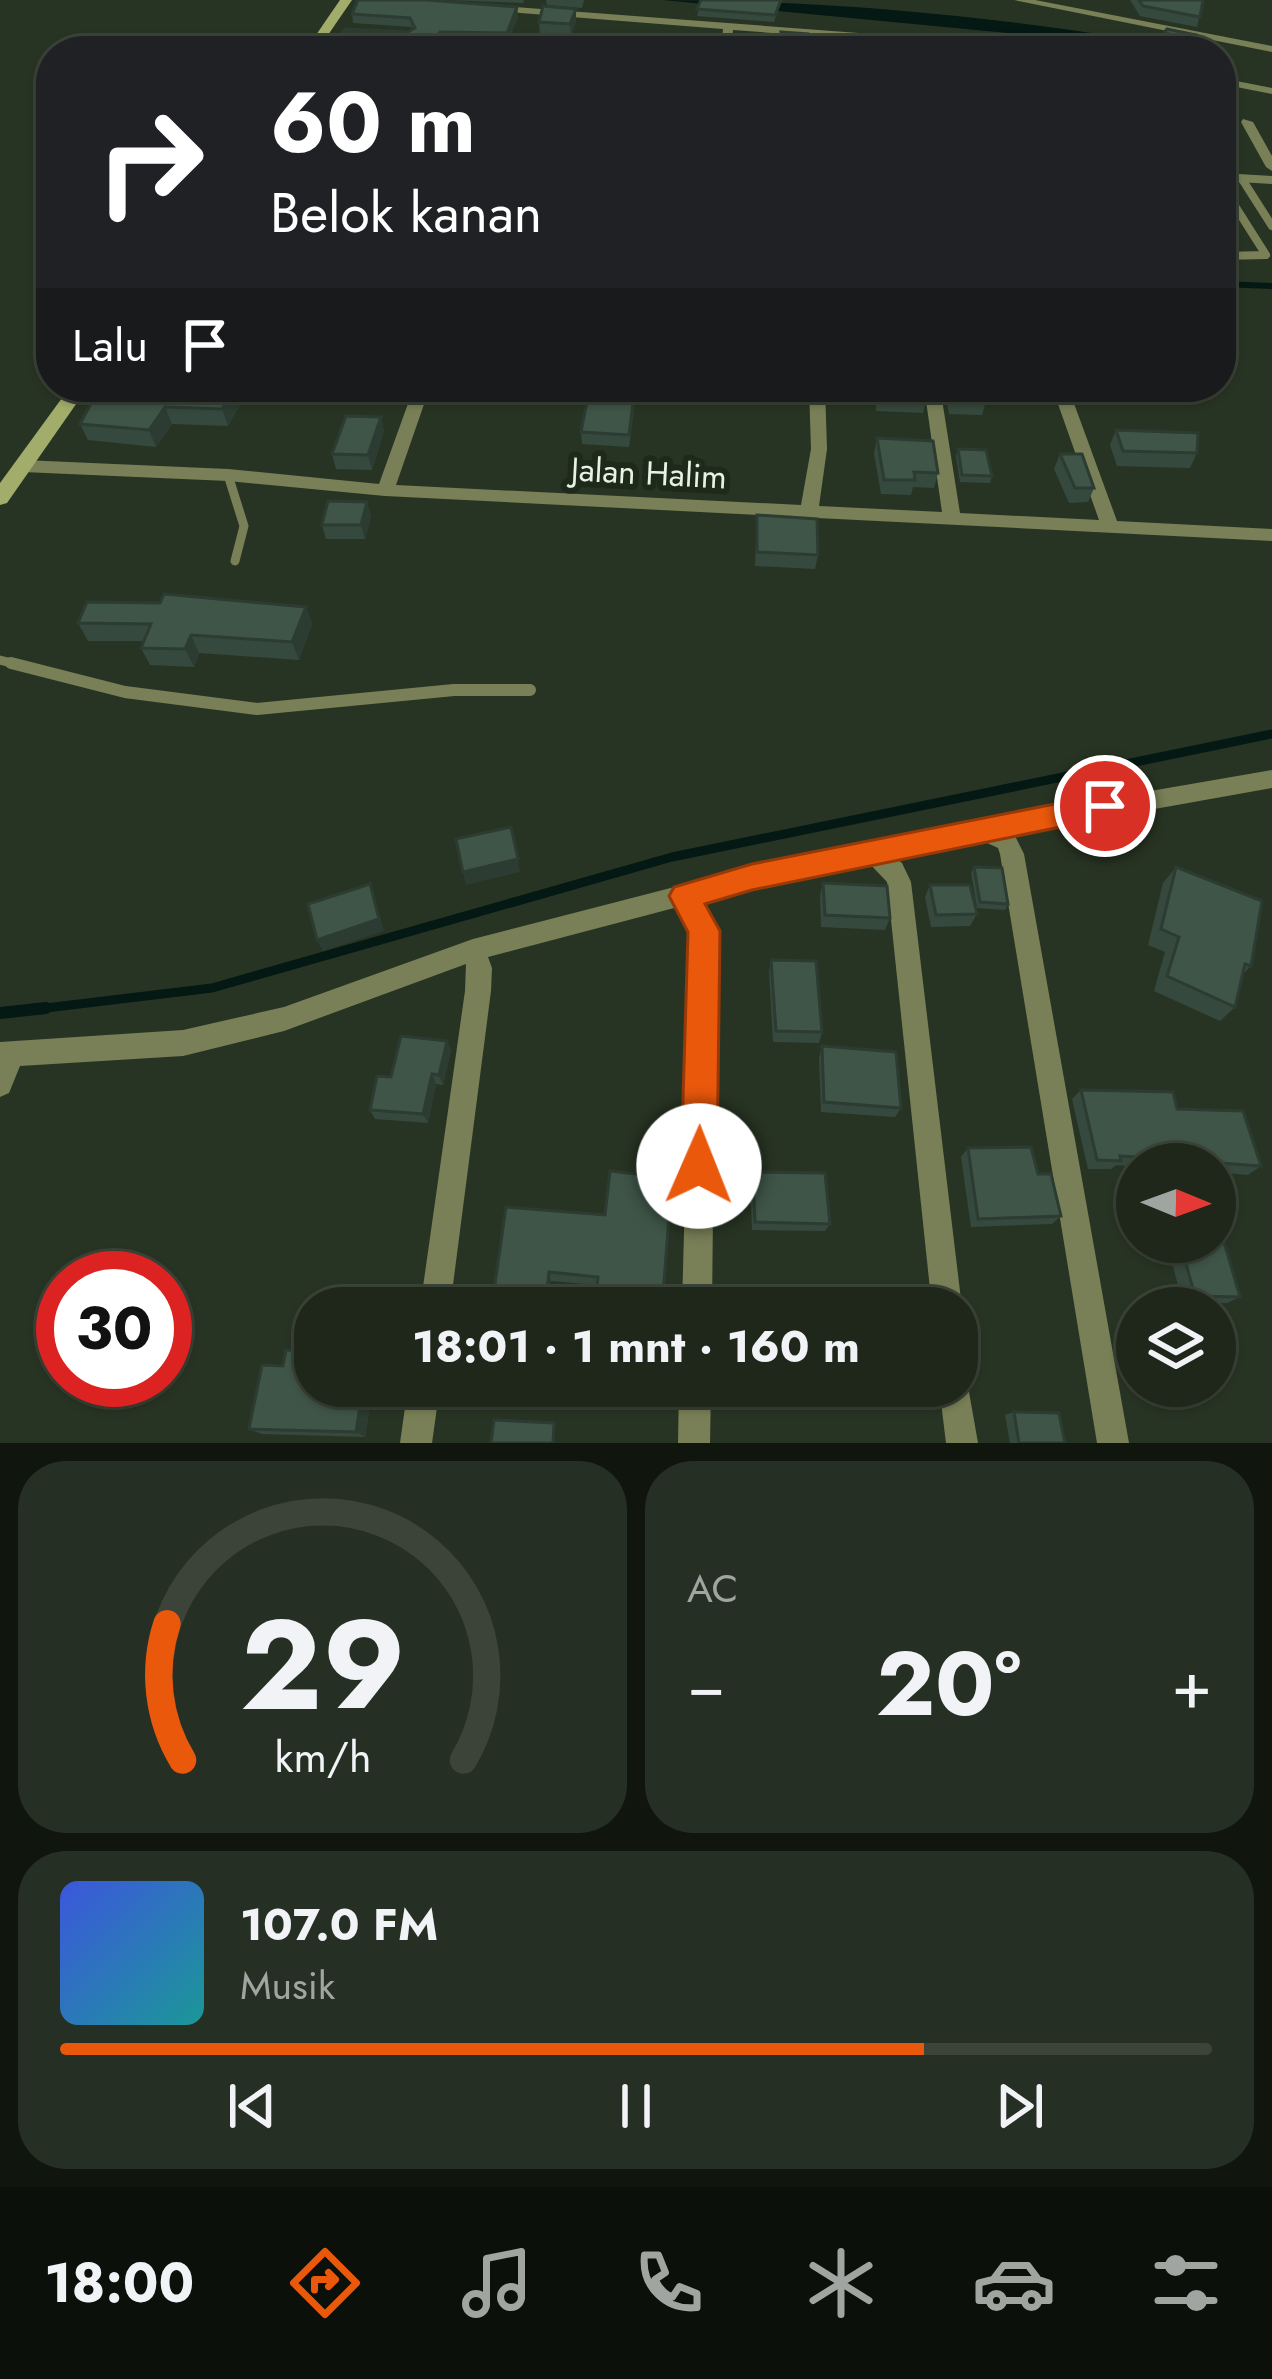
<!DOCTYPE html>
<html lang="id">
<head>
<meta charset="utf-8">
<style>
	body { margin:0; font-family:Jost,sans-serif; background:#262f23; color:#f1f3f6; height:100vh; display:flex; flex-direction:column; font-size:45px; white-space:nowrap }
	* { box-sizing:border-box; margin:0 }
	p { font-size:39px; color:#a1a5a2 }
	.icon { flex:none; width:66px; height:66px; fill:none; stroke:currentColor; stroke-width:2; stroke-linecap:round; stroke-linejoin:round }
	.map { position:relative; height:1443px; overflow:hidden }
	.side { display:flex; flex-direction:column; gap:18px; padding:18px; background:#10150e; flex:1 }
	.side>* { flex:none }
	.top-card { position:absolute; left:36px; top:36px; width:1200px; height:366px; border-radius:48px; box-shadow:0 3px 9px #0004,0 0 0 3px #3c4439; background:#202124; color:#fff; overflow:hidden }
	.needle { width:78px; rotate:91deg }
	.tools { position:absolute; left:1116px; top:1143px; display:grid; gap:24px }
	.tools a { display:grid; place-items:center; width:120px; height:120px; border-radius:50%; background:#1e271a; box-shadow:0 3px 9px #0004,0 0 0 3px #3c4439; font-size:60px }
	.speed { position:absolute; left:36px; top:1251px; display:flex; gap:24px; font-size:60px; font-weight:700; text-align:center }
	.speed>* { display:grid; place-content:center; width:156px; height:156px; border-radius:50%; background:#1e271a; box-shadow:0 3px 9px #0004,0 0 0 3px #3c4439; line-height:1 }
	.speed .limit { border:18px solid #d22; background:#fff; color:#111 }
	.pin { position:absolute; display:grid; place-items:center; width:102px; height:102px; color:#fff; margin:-51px; border:6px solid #fff; border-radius:50%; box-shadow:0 3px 12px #0007 }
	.me { position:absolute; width:132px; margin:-66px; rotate:1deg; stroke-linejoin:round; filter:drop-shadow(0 0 9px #0008) }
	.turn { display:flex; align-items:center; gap:42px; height:252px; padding:0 36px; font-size:54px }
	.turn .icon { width:156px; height:156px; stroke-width:2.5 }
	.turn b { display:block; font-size:84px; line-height:102px }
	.then { display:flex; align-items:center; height:114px; padding:0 36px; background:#0003; gap:24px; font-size:45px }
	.big { font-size:90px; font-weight:700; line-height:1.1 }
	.side .widget { flex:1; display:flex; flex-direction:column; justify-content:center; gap:18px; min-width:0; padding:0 42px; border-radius:48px; background:#262f23 }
	.side .dial { align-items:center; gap:0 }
	.dial svg { height:312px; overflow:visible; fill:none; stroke:#3c4439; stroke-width:7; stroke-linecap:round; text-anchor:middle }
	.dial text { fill:#f1f3f6; stroke:none }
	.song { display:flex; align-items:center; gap:36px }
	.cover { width:144px; height:144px; border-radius:18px; background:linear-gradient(135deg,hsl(230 70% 55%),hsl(180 70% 35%)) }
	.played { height:12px; border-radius:6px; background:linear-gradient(90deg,#ea580c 75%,#3c4439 75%) }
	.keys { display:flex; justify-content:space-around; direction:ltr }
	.heat { display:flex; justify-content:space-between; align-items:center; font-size:66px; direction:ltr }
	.side .tiles { flex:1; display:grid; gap:18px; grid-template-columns:1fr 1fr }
	.widget:last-child { grid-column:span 2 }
	.trip { position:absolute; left:294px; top:1287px; width:684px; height:120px; border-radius:48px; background:#1e271a; box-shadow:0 3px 9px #0004,0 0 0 3px #3c4439; font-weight:700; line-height:120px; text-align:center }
	.tab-bar { display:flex; height:192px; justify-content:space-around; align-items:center; background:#0c100a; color:#a1a5a2 }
	.tab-bar .icon { width:84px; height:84px }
	.tab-bar .selected { color:#ea580c }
	.tab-bar b { font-size:54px; color:#f1f3f6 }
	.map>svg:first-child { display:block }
	.water { fill:#041814 }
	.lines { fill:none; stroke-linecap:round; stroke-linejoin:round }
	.stream-far2 { stroke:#041814; stroke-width:6 }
	.stream-far1 { stroke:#041814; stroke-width:9 }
	.stream { stroke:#041814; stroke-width:12 }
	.lane-far2 { stroke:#798057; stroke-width:8 }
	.lane-far1 { stroke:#798057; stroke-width:9 }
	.lane { stroke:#798057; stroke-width:12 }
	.street { fill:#798057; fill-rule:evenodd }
	.secondary { fill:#a2ad6b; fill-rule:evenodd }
	.wall { fill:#36493e }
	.shaded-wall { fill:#2c3c32 }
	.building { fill:#3f5548; stroke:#2c3c32; stroke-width:3 }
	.route { fill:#ea580c; stroke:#983908; stroke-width:3 }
	.labels { text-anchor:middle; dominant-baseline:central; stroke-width:12; stroke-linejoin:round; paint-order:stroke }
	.street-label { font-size:33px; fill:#e9f1e6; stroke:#1e2a19 }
</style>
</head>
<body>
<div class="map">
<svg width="1272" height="1443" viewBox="0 0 1272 1443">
	<rect width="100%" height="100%" fill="#283423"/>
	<path class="water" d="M662 0C843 0 1022 19 1200 51H1146L1028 35Z"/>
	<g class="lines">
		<path class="stream-far2" d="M1221 284 1272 286"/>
		<path class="stream-far1" d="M21 1011 212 988 672 857 1272 734"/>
		<path class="stream" d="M0 1013 46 1008"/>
		<g class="lane-far2">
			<path d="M1242 179 1272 226"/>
			<path d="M1221 184 1266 255 1221 256"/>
		</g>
		<g class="lane-far1">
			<path d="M228 475 244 526 235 561"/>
			<path d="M0 660 23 666"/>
		</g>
		<path class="lane" d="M11 663 125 692 257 709 454 690H530"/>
		<g class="street">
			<path d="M1014 0H1035L1272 46V52Z"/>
			<path d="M488 5 1057 48 1062 51H1014L733 30 731 51H721L723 29 484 10Z"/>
			<path d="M1221 78 1272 88V94L1221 84Z"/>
			<path d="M1243 119 1253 122 1272 156V171L1266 167 1241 122Z"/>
			<path d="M1221 173 1272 176V184L1221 181Z"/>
			<path d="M414 387H430L396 485 801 505 811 449 809 387H825L827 449 819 506 942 512 924 387H940L960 513 1099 520 1052 387H1068L1117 521 1272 529V541L385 496 228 481 23 472 14 466 23 460 228 469 379 484Z"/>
			<path d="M1272 770V788L1014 834 1024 854 1129 1443H1097L1000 854 998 848 981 840 896 858 902 863 911 882 962 1308 957 1319V1308H932L887 882 869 863 700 901 716 930 712 1308H682L692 931 678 907 488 957 492 968 491 991 450 1308H420L465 991 466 964 284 1031 183 1056 20 1066 9 1093 0 1097V1042L183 1030 284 1007 473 939 752 867 982 820Z"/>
			<path d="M957 1371 966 1375 978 1443H946L939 1386H957Z"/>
			<path d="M408 1386H440L432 1443H400Z"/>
			<path d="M679 1386H711L710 1443H678Z"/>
		</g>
		<g class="secondary">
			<path d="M340 0H352L317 51H305Z"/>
			<path d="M70 387H88L7 503 0 505V483Z"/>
		</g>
	</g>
	<g class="wall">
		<path d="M447 0H524L523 3Z"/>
		<path d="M546 0H584L582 8 547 5Z"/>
		<path d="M701 0H782L774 22 697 16Z"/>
		<path d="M1130 0H1203L1197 27 1140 16Z"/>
		<path d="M517 7 518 16 508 42 441 41 434 51H375L384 42 345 41 343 32H408L413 29 412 27 353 23 352 14Z"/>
		<path d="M576 9V21L571 36 540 35 539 22Z"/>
		<path d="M781 32 810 42 809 49H782Z"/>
		<path d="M1164 33 1196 35 1193 45 1162 39Z"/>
		<path d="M250 387 228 426 172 424 156 447 88 440 80 424Z"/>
		<path d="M379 387H409L408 391H380Z"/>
		<path d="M590 387H668L667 394H636L629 447 582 444 581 432Z"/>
		<path d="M876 387H924L926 401 923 413 876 411Z"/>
		<path d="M944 387H983L986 401 982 415 949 414Z"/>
		<path d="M381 417 384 431 372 470 336 469 332 454Z"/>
		<path d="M1116 430 1197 453 1190 468 1117 466 1110 445Z"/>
		<path d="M877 438 938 473 934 488 913 487 911 495 881 494 874 453Z"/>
		<path d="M958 449 992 476 990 483 960 482 956 456Z"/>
		<path d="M1060 454 1094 488 1088 502 1069 503 1054 469Z"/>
		<path d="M367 502 371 516 365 539H326L322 525Z"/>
		<path d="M757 515 818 555 815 569 755 566Z"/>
		<path d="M306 607 312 624 299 660 199 653 194 667 150 665 141 648 144 641H88L78 623Z"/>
		<path d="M974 867 1008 904 1005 910 977 908 971 873Z"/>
		<path d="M1176 867 1251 966 1243 974 1235 1007 1220 1021 1154 991 1165 952 1148 945 1163 883Z"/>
		<path d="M823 883 890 918 885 930 821 927 820 895Z"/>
		<path d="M930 885 977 914 970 926 931 927 925 897Z"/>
		<path d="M771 960 822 1032 819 1043 773 1042 769 972Z"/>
		<path d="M447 1041 451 1051 443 1085 436 1084 428 1123 375 1119 370 1110 391 1077Z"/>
		<path d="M822 1046 901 1108 895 1117 821 1112 819 1057Z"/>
		<path d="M1081 1090 1177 1109 1261 1166 1248 1175 1215 1172V1164H1137V1167L1116 1165 1111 1169H1088L1072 1099Z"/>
		<path d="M968 1148 1038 1174 1061 1216 1052 1224 971 1227 961 1157Z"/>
		<path d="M753 1172 830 1224 825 1231 752 1230 750 1180Z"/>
		<path d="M605 1215 597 1285 551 1281 492 1305Z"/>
		<path d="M1180 1242 1240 1297 1227 1303H1183L1168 1249Z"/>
		<path d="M315 1386H373L365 1437 262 1434 249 1429Z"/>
		<path d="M1014 1412 1065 1443H1010L1005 1415Z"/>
	</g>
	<g class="shaded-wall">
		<path d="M517 7 518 16 508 42 507 33Z"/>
		<path d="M576 9V21L571 36 570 24Z"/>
		<path d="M440 32 441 41 434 51H425Z"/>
		<path d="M235 387H250L228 426 222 409Z"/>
		<path d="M165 407 172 424 156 447 149 430Z"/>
		<path d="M381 417 384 431 372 470 368 455Z"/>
		<path d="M367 502 371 516 365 539 361 525Z"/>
		<path d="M306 607 312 624 299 660 292 642Z"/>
		<path d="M191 635 199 653 194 667 185 649Z"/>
		<path d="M518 859 520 872 466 885 463 872Z"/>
		<path d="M370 884 384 931 323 951 317 940Z"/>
		<path d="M447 1041 451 1051 443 1085 439 1075Z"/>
		<path d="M432 1074 436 1084 428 1123 423 1114Z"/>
		<path d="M549 1272 551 1281 548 1308H545Z"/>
		<path d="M363 1386H373L365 1437 356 1432Z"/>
	</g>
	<g class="building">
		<path d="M358 0H427L517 7 507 33 440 32 425 51H375L393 33 343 32 345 29 408 32 415 28 410 18 352 14Z"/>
		<path d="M701 0H781L775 15 697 9Z"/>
		<path d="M1139 0H1203L1200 17 1143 6Z"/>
		<path d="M543 6 576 9 570 24 539 22Z"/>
		<path d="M1167 29 1196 35V39L1164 33Z"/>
		<path d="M781 32 808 34 810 42H783Z"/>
		<path d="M100 387H235L222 409 165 407 149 430 80 424Z"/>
		<path d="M590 387H635L629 435 581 432Z"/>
		<path d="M878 387H924L926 401 879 400Z"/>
		<path d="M951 387H983L986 401 953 400Z"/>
		<path d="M346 416 381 417 368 455 332 454Z"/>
		<path d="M1116 430 1198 433 1197 453 1123 451Z"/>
		<path d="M877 438 933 441 938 473 914 472 915 480H884Z"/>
		<path d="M958 449 986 450 992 476 962 475Z"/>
		<path d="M1060 454H1082L1094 488H1075Z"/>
		<path d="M328 501 367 502 361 525H322Z"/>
		<path d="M757 515 817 519 818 555 757 552Z"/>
		<path d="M164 594 306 607 292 642 191 635 185 649 141 648 151 624 78 623 87 602 160 603Z"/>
		<path d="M511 827 518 859 463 872 456 839Z"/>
		<path d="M974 867 1002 868 1008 904 980 902Z"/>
		<path d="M1176 867 1262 901 1251 966 1245 964 1235 1007 1167 976 1179 937 1161 929Z"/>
		<path d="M823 883 887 886 890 918 825 915Z"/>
		<path d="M370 884 379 919 317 940 308 904Z"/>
		<path d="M930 885H970L977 914 936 915Z"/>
		<path d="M771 960 816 961 822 1032 776 1031Z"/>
		<path d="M401 1036 447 1041 439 1075 432 1074 423 1114 370 1110 377 1076 391 1077Z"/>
		<path d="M822 1046 896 1052 901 1108 824 1102Z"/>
		<path d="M1081 1090 1173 1092 1177 1109 1243 1111 1261 1166 1120 1156 1121 1161 1097 1160Z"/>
		<path d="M1031 1147 1038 1174H1051L1061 1216 978 1219 968 1148Z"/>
		<path d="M610 1171 672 1178 662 1308H595L598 1277 549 1272 545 1308H471V1303L492 1305 506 1207 605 1215Z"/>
		<path d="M753 1172 825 1173 830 1224 755 1222Z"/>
		<path d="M1180 1242H1224L1240 1297 1195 1296Z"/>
		<path d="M718 1293 787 1297 788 1308H713Z"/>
		<path d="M286 1350 315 1351V1386H363L356 1432 249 1429 262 1365 283 1366Z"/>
		<path d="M1014 1412 1059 1413 1065 1443H1019Z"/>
		<path d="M494 1420 554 1423 553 1443H491Z"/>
	</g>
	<path class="route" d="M1105 794 1115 798 1120 806 1115 815 1105 818 752 890 705 904 720 931 717 1166 712 1179 699 1184 687 1179 681 1166 688 932 669 896 674 887 752 864Z"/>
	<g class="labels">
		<g class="street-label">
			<text transform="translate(649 473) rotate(3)">Jalan Halim</text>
		</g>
	</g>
</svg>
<div class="tools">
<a><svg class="needle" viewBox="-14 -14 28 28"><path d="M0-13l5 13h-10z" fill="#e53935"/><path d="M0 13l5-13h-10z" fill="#a1a5a2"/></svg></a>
<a><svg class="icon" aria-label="layers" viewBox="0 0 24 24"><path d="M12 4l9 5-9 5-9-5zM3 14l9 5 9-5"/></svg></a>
</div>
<div class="speed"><div class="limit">30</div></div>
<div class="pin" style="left:1105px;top:806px;background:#d93025"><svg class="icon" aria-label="arrive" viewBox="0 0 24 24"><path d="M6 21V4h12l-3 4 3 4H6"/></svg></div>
<svg class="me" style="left:699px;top:1166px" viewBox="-20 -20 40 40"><circle r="19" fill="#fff"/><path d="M0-13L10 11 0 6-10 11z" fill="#ea580c"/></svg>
<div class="trip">18:01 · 1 mnt · 160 m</div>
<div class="top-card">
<div class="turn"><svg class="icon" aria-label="right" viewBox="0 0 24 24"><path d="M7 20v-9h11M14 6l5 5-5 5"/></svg><div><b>60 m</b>Belok kanan</div></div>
<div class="then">Lalu<svg class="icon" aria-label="arrive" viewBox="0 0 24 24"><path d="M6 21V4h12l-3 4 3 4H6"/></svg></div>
</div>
</div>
<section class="side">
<div class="tiles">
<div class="widget dial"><svg viewBox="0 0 100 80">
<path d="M14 69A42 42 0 1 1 86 69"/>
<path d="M14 69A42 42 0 0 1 10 34" stroke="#ea580c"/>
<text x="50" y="56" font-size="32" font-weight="700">29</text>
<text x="50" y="72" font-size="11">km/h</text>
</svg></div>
<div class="widget"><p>AC</p>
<div class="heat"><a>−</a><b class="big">20°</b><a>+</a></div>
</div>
<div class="widget">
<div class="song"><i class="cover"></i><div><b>107.0 FM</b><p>Musik</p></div></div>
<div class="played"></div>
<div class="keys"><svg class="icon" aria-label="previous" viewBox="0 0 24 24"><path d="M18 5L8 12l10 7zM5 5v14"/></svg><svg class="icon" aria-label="pause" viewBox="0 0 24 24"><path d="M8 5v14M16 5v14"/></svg><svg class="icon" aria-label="next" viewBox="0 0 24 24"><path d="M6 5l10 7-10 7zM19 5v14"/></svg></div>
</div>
</div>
</section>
<nav class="tab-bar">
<b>18:00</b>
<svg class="icon selected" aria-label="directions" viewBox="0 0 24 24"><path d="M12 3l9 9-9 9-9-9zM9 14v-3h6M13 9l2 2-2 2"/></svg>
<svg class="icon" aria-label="music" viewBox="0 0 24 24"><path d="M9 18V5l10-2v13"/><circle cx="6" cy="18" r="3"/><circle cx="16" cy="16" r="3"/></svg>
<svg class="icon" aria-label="phone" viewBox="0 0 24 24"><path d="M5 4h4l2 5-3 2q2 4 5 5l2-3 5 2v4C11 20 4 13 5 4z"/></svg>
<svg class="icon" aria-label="climate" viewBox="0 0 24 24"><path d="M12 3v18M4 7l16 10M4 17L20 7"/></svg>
<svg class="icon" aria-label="car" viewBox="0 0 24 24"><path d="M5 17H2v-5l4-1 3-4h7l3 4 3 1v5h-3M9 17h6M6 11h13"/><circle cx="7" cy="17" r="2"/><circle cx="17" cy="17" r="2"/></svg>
<svg class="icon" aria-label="filters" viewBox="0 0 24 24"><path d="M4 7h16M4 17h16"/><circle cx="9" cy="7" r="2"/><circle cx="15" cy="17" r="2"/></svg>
</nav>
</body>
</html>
